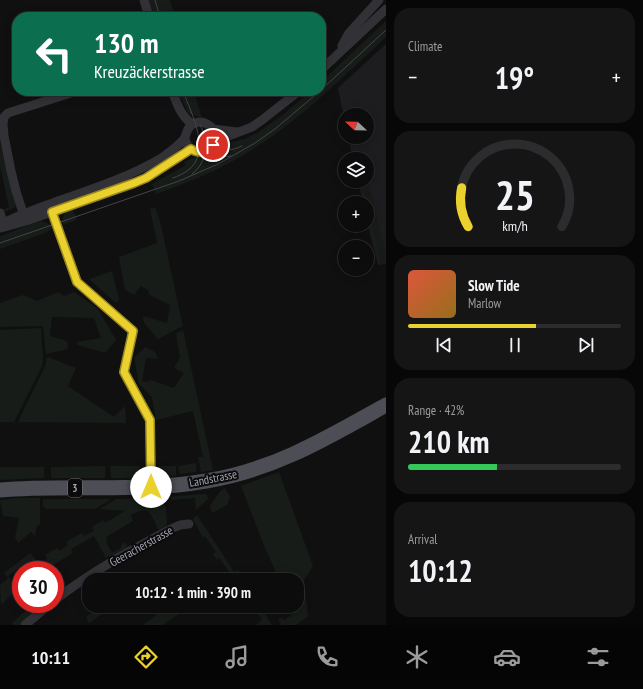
<!DOCTYPE html>
<html lang="en">
<head>
<meta charset="utf-8">
<style>
	body { margin:0; font-family:"PT Sans Narrow",sans-serif; background:#151516; color:#f1f3f6; height:100vh; display:flex; flex-direction:column; font-size:15px; white-space:nowrap }
	* { box-sizing:border-box; margin:0 }
	p { font-size:13px; color:#9a9b9d }
	.icon { flex:none; width:22px; height:22px; fill:none; stroke:currentColor; stroke-width:2; stroke-linecap:round; stroke-linejoin:round }
	.map { position:relative; flex:1; overflow:hidden }
	.panel { display:flex; flex-direction:column; gap:8px; padding:8px; background:#070707; width:257px }
	.panel>* { flex:none }
	.guide { position:absolute; left:12px; top:12px; width:314px; height:84px; border-radius:16px; box-shadow:0 2px 10px #0003,0 0 0 1px #2c2c2e; background:#0b6e4f; color:#fff; overflow:hidden }
	.needle { width:26px; rotate:292deg }
	.tools { position:absolute; left:338px; top:108px; display:grid; gap:8px }
	.tools a { display:grid; place-items:center; width:36px; height:36px; border-radius:50%; background:#0c0c0d; box-shadow:0 2px 10px #0003,0 0 0 1px #2c2c2e; font-size:20px }
	.speed { position:absolute; left:12px; top:561px; display:flex; gap:8px; font-size:20px; font-weight:700; text-align:center }
	.speed>* { display:grid; place-content:center; width:52px; height:52px; border-radius:50%; background:#0c0c0d; box-shadow:0 2px 10px #0003,0 0 0 1px #2c2c2e; line-height:1 }
	.speed .limit { border:6px solid #d22; background:#fff; color:#111 }
	.pin { position:absolute; display:grid; place-items:center; width:34px; height:34px; color:#fff; margin:-17px; border:2px solid #fff; border-radius:50%; box-shadow:0 1px 4px #0007 }
	.me { position:absolute; width:44px; margin:-22px; rotate:0deg; stroke-linejoin:round; filter:drop-shadow(0 0 3px #0008) }
	.turn { display:flex; align-items:center; gap:14px; height:84px; padding:0 16px; font-size:18px }
	.turn .icon { width:52px; height:52px; stroke-width:2.5 }
	.turn b { display:block; font-size:28px; line-height:34px }
	.big { font-size:30px; font-weight:800; line-height:1.1 }
	.panel .card { flex:1; display:flex; flex-direction:column; justify-content:center; gap:6px; min-width:0; padding:0 14px; border-radius:16px; background:#151516 }
	.panel .dial { align-items:center; gap:0 }
	.dial svg { height:104px; overflow:visible; fill:none; stroke:#2c2c2e; stroke-width:7; stroke-linecap:round; text-anchor:middle }
	.dial text { fill:#f1f3f6; stroke:none }
	.song { display:flex; align-items:center; gap:12px }
	.cover { width:48px; height:48px; border-radius:6px; background:linear-gradient(135deg,hsl(10 70% 55%),hsl(40 70% 35%)) }
	.played { height:4px; border-radius:2px; background:linear-gradient(90deg,#ebd12e 60%,#2c2c2e 60%) }
	.keys { display:flex; justify-content:space-around; direction:ltr }
	.heat { display:flex; justify-content:space-between; align-items:center; font-size:22px; direction:ltr }
	.charge { height:6px; border-radius:3px; background:linear-gradient(90deg,#34c759 42%,#2c2c2e 0) }
	.trip { position:absolute; left:82px; top:573px; width:222px; height:40px; border-radius:16px; background:#0c0c0d; box-shadow:0 2px 10px #0003,0 0 0 1px #2c2c2e; font-weight:800; line-height:40px; text-align:center }
	.tab-bar { display:flex; height:64px; justify-content:space-around; align-items:center; background:#050505; color:#9a9b9d }
	.tab-bar .icon { width:28px; height:28px }
	.tab-bar .selected { color:#ebd12e }
	.tab-bar b { font-size:18px; color:#f1f3f6 }
	main { display:flex; flex:1; min-height:0 }
	.map>svg:first-child { display:block }
	.built { fill:#1d1c1e }
	.green { fill:#171c18 }
	.lines { fill:none; stroke-linecap:round; stroke-linejoin:round }
	.minor { stroke:#313136; stroke-width:9 }
	.primary { stroke:#4d4d55; stroke-width:15 }
	.tram { stroke:#44454b; stroke-width:1 }
	.route-casing { stroke:#99881e; stroke-width:10 }
	.route { stroke:#ebd12e; stroke-width:7 }
	.labels { text-anchor:middle; dominant-baseline:central; stroke-width:4; stroke-linejoin:round; paint-order:stroke }
	.shield { fill:#0b0b0c; stroke:#757580; stroke-width:1 }
	.shield-label { font-size:11px; font-weight:bold; fill:#a2a3b2 }
	.street-label { font-size:12px; fill:#a2a3b2; stroke:#0b0b0c }
</style>
</head>
<body>
<main>
<div class="map">
<svg width="386" height="625" viewBox="0 0 386 625">
	<rect width="100%" height="100%" fill="#101011"/>
	<path class="built" d="M386 44V264L378 265 367 222V203H363L358 181H367V159H353L348 137H367V115H345V123L338 88Z"/>
	<g class="green">
		<path d="M148 0H170L175 17H153Z"/>
		<path d="M386 21V37C344 76 303 117 255 148 224 168 190 182 156 194L152 184 186 165 184 162 223 144 244 139 257 133 280 117 311 91H321V82Z"/>
		<path d="M177 91H194L202 118 189 114Z"/>
		<path d="M0 143 16 207 4 212 3 210 9 207 0 166Z"/>
		<path d="M368 183 386 254V264H381L363 185Z"/>
		<path d="M155 207 160 221 183 326 158 339 144 323 143 316 167 323 170 305 148 294 149 291 141 286 134 295 125 290 119 257 157 243 150 209Z"/>
		<path d="M72 208 77 220 63 225C61 217 65 211 72 208Z"/>
		<path d="M40 221 47 223 53 228 45 233 0 249V236Z"/>
		<path d="M112 271 119 300 116 303 89 279Z"/>
		<path d="M59 292 64 296 74 292 98 309 116 340 105 353 78 345 77 342 101 338 94 318 52 317 50 336 67 341 68 349 46 354 43 326 0 327V303L23 295 37 301Z"/>
		<path d="M41 328 43 360 42 366 14 422H0V330Z"/>
		<path d="M183 330 213 470 201 472 198 457H203L193 411 156 420 152 397 139 384 134 358 145 347 155 352 158 359 146 358 142 381 149 382 150 380 174 388 184 373 174 368 180 357 176 333Z"/>
		<path d="M48 357 76 368 68 386 114 417 125 406 126 423 18 422 46 364V359Z"/>
		<path d="M196 463V472L180 474 178 466Z"/>
		<path d="M105 466V478H51V467Z"/>
		<path d="M110 466H140L139 478H111Z"/>
		<path d="M158 466H176V476L166 477 159 471Z"/>
		<path d="M0 467H44V478L0 480Z"/>
		<path d="M279 472 313 566 304 580 308 616 296 625H281L278 620 282 617 284 620 294 613 291 606H297V580H279L263 543 241 486Z"/>
		<path d="M225 488 230 497 227 505 212 513 210 505C215 500 218 491 225 488Z"/>
		<path d="M204 494 207 495 208 499 196 510 195 498 171 500V498L164 499 165 497Z"/>
		<path d="M16 498H40V525H37L35 536 31 532 18 543 15 537 19 518 3 516 0 501V500Z"/>
		<path d="M159 498 166 507 167 524 165 527 160 530 158 529C150 513 150 505 131 515L133 521 106 537 107 540 106 542 112 553 121 548V545L125 542 128 548 110 558 109 556 106 558 94 536 71 549 73 553 46 569 43 562 47 559 45 555 57 548 59 551 68 545 66 542 82 533 84 536 94 531 92 527 103 520 105 523 125 511 100 509 116 499Z"/>
		<path d="M43 499H110V500L95 509H46L43 506Z"/>
		<path d="M197 515 234 572 238 570 244 580H235L219 558 217 560 213 554 216 552 205 536 203 538 193 519Z"/>
		<path d="M30 553 45 570H31L26 563 8 576 17 589 1 605 0 585 8 578 4 573Z"/>
		<path d="M33 604H45L19 625H14L12 623Z"/>
		<path d="M101 606H107L109 609 89 623 86 617Z"/>
		<path d="M168 606H190L163 625H143Z"/>
		<path d="M252 606H260L272 625H256L262 620Z"/>
	</g>
	<g class="lines">
		<g class="minor">
			<path d="M144 0 149 17"/>
			<path d="M342 46 349 33 379 0"/>
			<path d="M321 70 386 9"/>
			<path d="M172 91C177 104 181 116 192 124"/>
			<path d="M213 129 237 132"/>
			<path d="M215 141 252 127 262 120 299 91"/>
			<path d="M52 212 77 282 133 331 124 372 150 420 151 487"/>
			<path d="M0 213 3 223"/>
			<path d="M23 213 16 191 11 171 4 136 3 124 4 117 8 113 77 91"/>
			<path d="M0 225C16 216 33 210 50 204 89 190 128 178 163 157 170 152 178 146 184 139 187 134 186 128 193 124 202 119 214 125 215 136 217 156 188 159 185 138"/>
			<path d="M1 228 26 221 134 183 146 178 191 149"/>
			<path d="M55 600C91 572 131 550 171 529L180 525 189 524"/>
			<path d="M25 625 50 604"/>
		</g>
		<path class="primary" d="M0 490C69 484 138 493 206 481 274 470 327 438 386 405"/>
		<g class="tram">
			<path d="M155 0 160 17"/>
			<path d="M321 90 386 30"/>
			<path d="M200 124C207 144 220 157 242 146"/>
			<path d="M204 146C210 154 220 158 231 156"/>
			<path d="M192 174C204 165 208 150 205 137"/>
			<path d="M173 178C178 176 183 174 187 171 213 153 191 113 183 91"/>
			<path d="M0 243 179 181 218 164 255 143 275 129 320 91"/>
		</g>
	</g>
	<g class="lines">
		<defs>
			<path id="route" d="M151 487 150 420 124 372 133 331 77 282 52 212 134 183 146 178 191 149C199 154 207 153 213 145"/>
		</defs>
		<use href="#route" class="route-casing"/>
		<use href="#route" class="route"/>
	</g>
	<g class="labels">
		<rect class="shield" x="68" y="479" width="14" height="18" rx="3"/>
		<g class="shield-label">
			<text x="75" y="488">3</text>
		</g>
		<g class="street-label">
			<text transform="translate(213 478) rotate(-11)">Landstrasse</text>
			<text transform="translate(141 546) rotate(-29)">Geeracherstrasse</text>
		</g>
	</g>
</svg>
<div class="tools">
<a><svg class="needle" viewBox="-14 -14 28 28"><path d="M0-13l5 13h-10z" fill="#e53935"/><path d="M0 13l5-13h-10z" fill="#9a9b9d"/></svg></a>
<a><svg class="icon" aria-label="layers" viewBox="0 0 24 24"><path d="M12 4l9 5-9 5-9-5zM3 14l9 5 9-5"/></svg></a>
<a>+</a>
<a>−</a>
</div>
<div class="speed"><div class="limit">30</div></div>
<div class="pin" style="left:213px;top:145px;background:#d93025"><svg class="icon" aria-label="arrive" viewBox="0 0 24 24"><path d="M6 21V4h12l-3 4 3 4H6"/></svg></div>
<svg class="me" style="left:151px;top:487px" viewBox="-20 -20 40 40"><circle r="19" fill="#fff"/><path d="M0-13L10 11 0 6-10 11z" fill="#ebd12e"/></svg>
<div class="trip">10:12 · 1 min · 390 m</div>
<div class="guide">
<div class="turn"><svg class="icon" aria-label="left" viewBox="0 0 24 24"><path d="M17 20v-9H6M10 6l-5 5 5 5"/></svg><div><b>130 m</b>Kreuzäckerstrasse</div></div>
</div>
</div>
<section class="panel">
<div class="card"><p>Climate</p>
<div class="heat"><a>−</a><b class="big">19°</b><a>+</a></div>
</div>
<div class="card dial"><svg viewBox="0 0 100 80">
<path d="M14 69A42 42 0 1 1 86 69"/>
<path d="M14 69A42 42 0 0 1 9 39" stroke="#ebd12e"/>
<text x="50" y="56" font-size="32" font-weight="700">25</text>
<text x="50" y="72" font-size="11">km/h</text>
</svg></div>
<div class="card">
<div class="song"><i class="cover"></i><div><b>Slow Tide</b><p>Marlow</p></div></div>
<div class="played"></div>
<div class="keys"><svg class="icon" aria-label="previous" viewBox="0 0 24 24"><path d="M18 5L8 12l10 7zM5 5v14"/></svg><svg class="icon" aria-label="pause" viewBox="0 0 24 24"><path d="M8 5v14M16 5v14"/></svg><svg class="icon" aria-label="next" viewBox="0 0 24 24"><path d="M6 5l10 7-10 7zM19 5v14"/></svg></div>
</div>
<div class="card"><p>Range · 42%</p><b class="big">210 km</b><div class="charge"></div></div>
<div class="card"><p>Arrival</p><b class="big">10:12</b></div>
</section>
</main>
<nav class="tab-bar">
<b>10:11</b>
<svg class="icon selected" aria-label="directions" viewBox="0 0 24 24"><path d="M12 3l9 9-9 9-9-9zM9 14v-3h6M13 9l2 2-2 2"/></svg>
<svg class="icon" aria-label="music" viewBox="0 0 24 24"><path d="M9 18V5l10-2v13"/><circle cx="6" cy="18" r="3"/><circle cx="16" cy="16" r="3"/></svg>
<svg class="icon" aria-label="phone" viewBox="0 0 24 24"><path d="M5 4h4l2 5-3 2q2 4 5 5l2-3 5 2v4C11 20 4 13 5 4z"/></svg>
<svg class="icon" aria-label="climate" viewBox="0 0 24 24"><path d="M12 3v18M4 7l16 10M4 17L20 7"/></svg>
<svg class="icon" aria-label="car" viewBox="0 0 24 24"><path d="M5 17H2v-5l4-1 3-4h7l3 4 3 1v5h-3M9 17h6M6 11h13"/><circle cx="7" cy="17" r="2"/><circle cx="17" cy="17" r="2"/></svg>
<svg class="icon" aria-label="filters" viewBox="0 0 24 24"><path d="M4 7h16M4 17h16"/><circle cx="9" cy="7" r="2"/><circle cx="15" cy="17" r="2"/></svg>
</nav>
</body>
</html>
